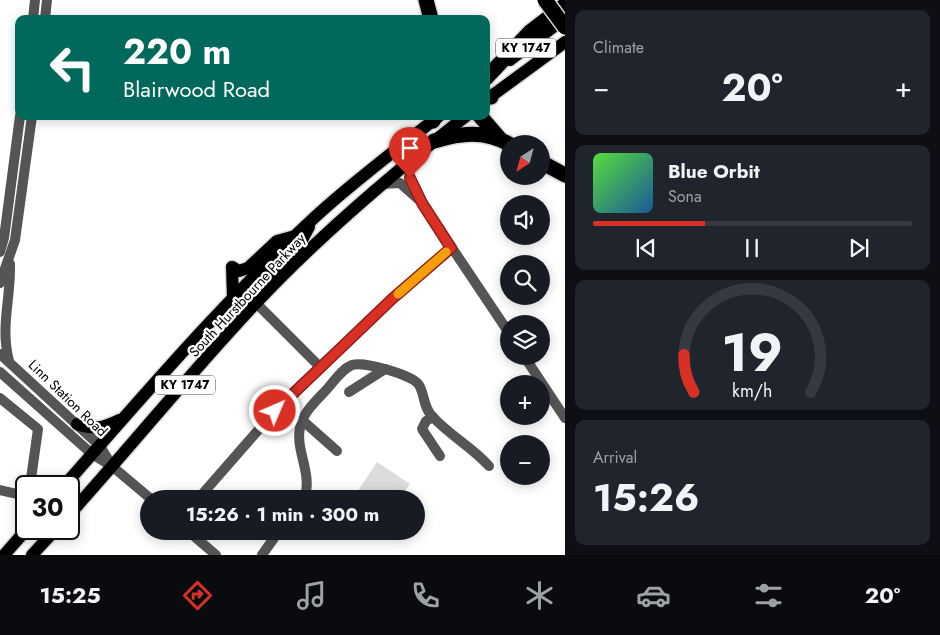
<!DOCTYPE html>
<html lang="en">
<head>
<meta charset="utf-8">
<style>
	body { margin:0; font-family:Jost,sans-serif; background:#20242c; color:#f1f3f6; height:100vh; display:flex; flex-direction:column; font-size:19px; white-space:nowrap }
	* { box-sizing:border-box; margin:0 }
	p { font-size:16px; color:#9ea1a6 }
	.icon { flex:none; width:28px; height:28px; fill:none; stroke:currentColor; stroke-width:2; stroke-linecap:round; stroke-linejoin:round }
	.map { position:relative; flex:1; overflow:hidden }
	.drawer { display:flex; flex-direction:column; gap:10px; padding:10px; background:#0d0f14; width:375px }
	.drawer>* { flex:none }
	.banner { position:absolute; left:15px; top:15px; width:475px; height:105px; border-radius:10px; box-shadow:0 2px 12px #0003; background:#00695c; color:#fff; overflow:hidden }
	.needle { width:32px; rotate:216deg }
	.fabs { position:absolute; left:500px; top:135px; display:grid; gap:10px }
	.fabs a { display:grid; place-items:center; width:50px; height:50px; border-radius:50%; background:#171b24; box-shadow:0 2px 12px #0003; font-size:25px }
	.speed { position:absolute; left:15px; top:475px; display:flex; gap:10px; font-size:25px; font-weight:700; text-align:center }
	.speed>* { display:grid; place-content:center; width:65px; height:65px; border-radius:50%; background:#171b24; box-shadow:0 2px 12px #0003; line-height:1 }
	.speed .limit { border:2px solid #111; border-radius:8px; background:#fff; color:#111 }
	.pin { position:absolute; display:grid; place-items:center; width:42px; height:42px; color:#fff; margin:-51px -21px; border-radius:50% 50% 50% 0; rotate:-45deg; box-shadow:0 0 5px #0007 }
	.pin .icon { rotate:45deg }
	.me { position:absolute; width:55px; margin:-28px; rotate:45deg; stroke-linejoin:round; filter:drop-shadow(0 0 4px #0008) }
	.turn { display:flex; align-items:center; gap:18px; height:105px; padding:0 25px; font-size:22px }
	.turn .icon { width:65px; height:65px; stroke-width:2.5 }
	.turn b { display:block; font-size:35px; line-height:42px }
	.big { font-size:38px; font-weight:700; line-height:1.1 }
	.drawer .widget { flex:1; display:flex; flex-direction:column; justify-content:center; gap:8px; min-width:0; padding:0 18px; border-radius:10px; background:#20242c }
	.drawer .dial { align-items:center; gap:0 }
	.dial svg { height:130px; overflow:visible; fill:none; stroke:#363941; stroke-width:7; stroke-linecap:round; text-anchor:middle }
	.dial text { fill:#f1f3f6; stroke:none }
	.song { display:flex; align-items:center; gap:15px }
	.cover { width:60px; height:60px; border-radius:8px; background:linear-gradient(135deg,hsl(110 70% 55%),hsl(210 70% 35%)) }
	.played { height:5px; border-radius:2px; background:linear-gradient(90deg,#d93025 35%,#363941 35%) }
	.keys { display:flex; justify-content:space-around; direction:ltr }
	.heat { display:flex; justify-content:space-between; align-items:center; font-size:28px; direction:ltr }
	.trip { position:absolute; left:140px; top:490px; width:285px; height:50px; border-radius:25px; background:#171b24; box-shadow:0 2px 12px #0003; font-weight:700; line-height:50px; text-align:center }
	.menu { display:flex; height:80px; justify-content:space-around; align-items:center; background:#090b0e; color:#9ea1a6 }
	.menu .icon { width:35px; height:35px }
	.menu .current { color:#d93025 }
	.menu b { font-size:22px; color:#f1f3f6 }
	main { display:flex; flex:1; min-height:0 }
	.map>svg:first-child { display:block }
	.green { fill:#dcdcdc }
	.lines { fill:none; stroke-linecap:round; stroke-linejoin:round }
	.major-casing { stroke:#dbdbdb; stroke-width:15 }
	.highway-casing { stroke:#dbdbdb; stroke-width:18 }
	.minor { stroke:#555; stroke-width:10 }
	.major { stroke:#000; stroke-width:12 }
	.highway { stroke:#000; stroke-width:15 }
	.highway-bridge-casing { stroke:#dbdbdb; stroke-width:18; stroke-linecap:butt }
	.highway-bridge { stroke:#000; stroke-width:15 }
	.route-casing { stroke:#8d1f18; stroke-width:12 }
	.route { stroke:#d93025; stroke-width:9 }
	.slow { stroke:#f59e0b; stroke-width:9 }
	.labels { text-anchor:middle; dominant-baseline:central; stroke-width:4.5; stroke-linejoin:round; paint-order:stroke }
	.shield { fill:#fff; stroke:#4c4c4c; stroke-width:1 }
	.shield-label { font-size:12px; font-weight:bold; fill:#000 }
	.street-label { font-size:14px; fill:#000; stroke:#fff }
</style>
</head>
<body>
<main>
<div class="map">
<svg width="565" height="555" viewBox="0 0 565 555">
	<rect width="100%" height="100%" fill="#fff"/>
	<path class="green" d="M377 462 410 484 399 499H358L360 493 358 491Z"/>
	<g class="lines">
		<defs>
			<g id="major">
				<path d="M510 60 565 18"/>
				<path d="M486 100 565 42"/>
				<path d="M232 267 239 271 248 268 277 241 295 236"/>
				<path d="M232 267 233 298"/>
				<path d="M256 303 260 286 301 242 309 227"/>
				<path d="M77 424C94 430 103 428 119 420"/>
				<path d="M64 486C145 394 225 300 315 217 354 181 397 149 439 116"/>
				<path d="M69 515C132 445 192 371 257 302 321 234 392 174 466 116"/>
				<path d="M4 555 27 529"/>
				<path d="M32 555 56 529"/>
			</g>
			<g id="highway">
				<path d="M426 0 431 19"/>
				<path d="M486 78 530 32 565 5"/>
				<path d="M486 97H491"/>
				<path d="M480 116 500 139"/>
				<path d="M433 121 435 116"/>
				<path d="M434 141C461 133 484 130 509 144"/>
				<path d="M541 162 565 175"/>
			</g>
		</defs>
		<use href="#major" class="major-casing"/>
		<use href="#highway" class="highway-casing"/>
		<g class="minor">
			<path d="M33 19 35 0"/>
			<path d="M45 19 47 0"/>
			<path d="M413 159 409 170 410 178 422 203 509 333"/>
			<path d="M382 184 400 183 418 199"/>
			<path d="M0 252 4 238 20 116"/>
			<path d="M0 283 15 240 32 116"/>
			<path d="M256 303 321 368"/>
			<path d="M0 354 100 446 111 464"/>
			<path d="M524 356 565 418"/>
			<path d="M9 361C0 326 11 299 10 264"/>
			<path d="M0 372 92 454 113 467 151 499"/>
			<path d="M349 392 385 369"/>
			<path d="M0 398 38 429 30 486"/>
			<path d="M433 417 426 421 422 429 440 456"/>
			<path d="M302 420 337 451"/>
			<path d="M0 490 17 494 26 491"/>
			<path d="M198 499 282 403 392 299 451 248"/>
			<path d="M304 499C314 473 293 449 301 424 305 410 318 399 328 388 335 380 342 369 352 365 364 361 413 375 419 385 425 395 423 407 432 416 449 435 472 447 489 466"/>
			<path d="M188 531 216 555"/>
			<path d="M262 555 279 531"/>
		</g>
		<use href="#major" class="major"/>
		<use href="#highway" class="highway"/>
		<defs>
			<path id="highway-bridge" d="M545 0 565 27"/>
		</defs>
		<use href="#highway-bridge" class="highway-bridge-casing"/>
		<use href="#highway-bridge" class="highway-bridge"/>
	</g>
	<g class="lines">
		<defs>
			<path id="route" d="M275 411 392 299 451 248 422 203 410 178"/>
		</defs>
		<use href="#route" class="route-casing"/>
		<use href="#route" class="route"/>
		<path class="slow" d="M398 294 446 252"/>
	</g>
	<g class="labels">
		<g class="shield">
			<rect x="496" y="38.5" width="60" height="19" rx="4"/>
			<rect x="155" y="375.5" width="60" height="19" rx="4"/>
		</g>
		<g class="shield-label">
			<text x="526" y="48">KY 1747</text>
			<text x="185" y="385">KY 1747</text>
		</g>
		<g class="street-label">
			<text transform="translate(247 295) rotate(-47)">South Hurstbourne Parkway</text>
			<text transform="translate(68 398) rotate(44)">Linn Station Road</text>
		</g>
	</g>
</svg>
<div class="fabs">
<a><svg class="needle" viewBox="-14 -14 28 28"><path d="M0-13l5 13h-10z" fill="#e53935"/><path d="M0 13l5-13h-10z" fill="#9ea1a6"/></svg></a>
<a><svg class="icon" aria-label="sound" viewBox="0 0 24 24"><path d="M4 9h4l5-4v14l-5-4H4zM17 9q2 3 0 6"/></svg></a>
<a><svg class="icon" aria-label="search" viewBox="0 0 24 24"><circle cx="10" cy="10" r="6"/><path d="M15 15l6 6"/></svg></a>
<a><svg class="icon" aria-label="layers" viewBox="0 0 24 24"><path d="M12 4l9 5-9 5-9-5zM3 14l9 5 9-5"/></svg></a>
<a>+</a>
<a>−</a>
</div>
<div class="speed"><div class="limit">30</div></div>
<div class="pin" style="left:410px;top:178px;background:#d93025"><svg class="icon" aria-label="arrive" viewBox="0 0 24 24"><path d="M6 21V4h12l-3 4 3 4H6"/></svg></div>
<svg class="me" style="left:275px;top:411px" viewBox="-20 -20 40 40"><circle r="17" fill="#d93025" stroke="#fff" stroke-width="3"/><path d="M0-11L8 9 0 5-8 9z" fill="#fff"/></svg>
<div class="trip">15:26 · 1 min · 300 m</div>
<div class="banner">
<div class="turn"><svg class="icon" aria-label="left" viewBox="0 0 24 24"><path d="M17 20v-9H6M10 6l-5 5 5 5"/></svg><div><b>220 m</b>Blairwood Road</div></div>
</div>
</div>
<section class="drawer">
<div class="widget"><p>Climate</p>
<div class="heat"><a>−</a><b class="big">20°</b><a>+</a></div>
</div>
<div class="widget">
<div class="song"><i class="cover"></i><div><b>Blue Orbit</b><p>Sona</p></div></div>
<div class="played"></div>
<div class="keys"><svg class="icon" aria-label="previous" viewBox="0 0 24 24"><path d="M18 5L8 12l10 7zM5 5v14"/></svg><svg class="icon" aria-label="pause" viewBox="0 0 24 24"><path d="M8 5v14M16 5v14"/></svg><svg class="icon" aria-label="next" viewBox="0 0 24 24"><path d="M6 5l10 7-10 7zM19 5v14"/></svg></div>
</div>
<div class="widget dial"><svg viewBox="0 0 100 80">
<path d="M14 69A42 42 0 1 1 86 69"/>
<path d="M14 69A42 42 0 0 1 8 46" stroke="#d93025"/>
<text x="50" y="56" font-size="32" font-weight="700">19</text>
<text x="50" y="72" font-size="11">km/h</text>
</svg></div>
<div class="widget"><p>Arrival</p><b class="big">15:26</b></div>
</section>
</main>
<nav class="menu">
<b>15:25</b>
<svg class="icon current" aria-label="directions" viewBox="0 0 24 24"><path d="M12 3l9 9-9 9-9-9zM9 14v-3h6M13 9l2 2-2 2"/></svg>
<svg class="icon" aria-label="music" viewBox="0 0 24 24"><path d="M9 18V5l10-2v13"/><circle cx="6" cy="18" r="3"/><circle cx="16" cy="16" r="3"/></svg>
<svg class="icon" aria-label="phone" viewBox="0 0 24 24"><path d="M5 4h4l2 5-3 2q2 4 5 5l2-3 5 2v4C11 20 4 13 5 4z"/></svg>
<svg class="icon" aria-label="climate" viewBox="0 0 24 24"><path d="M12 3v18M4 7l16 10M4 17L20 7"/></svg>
<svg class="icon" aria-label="car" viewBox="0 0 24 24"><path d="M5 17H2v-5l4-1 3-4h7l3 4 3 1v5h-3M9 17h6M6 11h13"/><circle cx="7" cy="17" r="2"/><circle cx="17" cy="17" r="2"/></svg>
<svg class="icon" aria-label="filters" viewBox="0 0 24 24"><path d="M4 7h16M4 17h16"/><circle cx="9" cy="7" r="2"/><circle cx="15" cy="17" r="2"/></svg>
<b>20°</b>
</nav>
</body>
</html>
